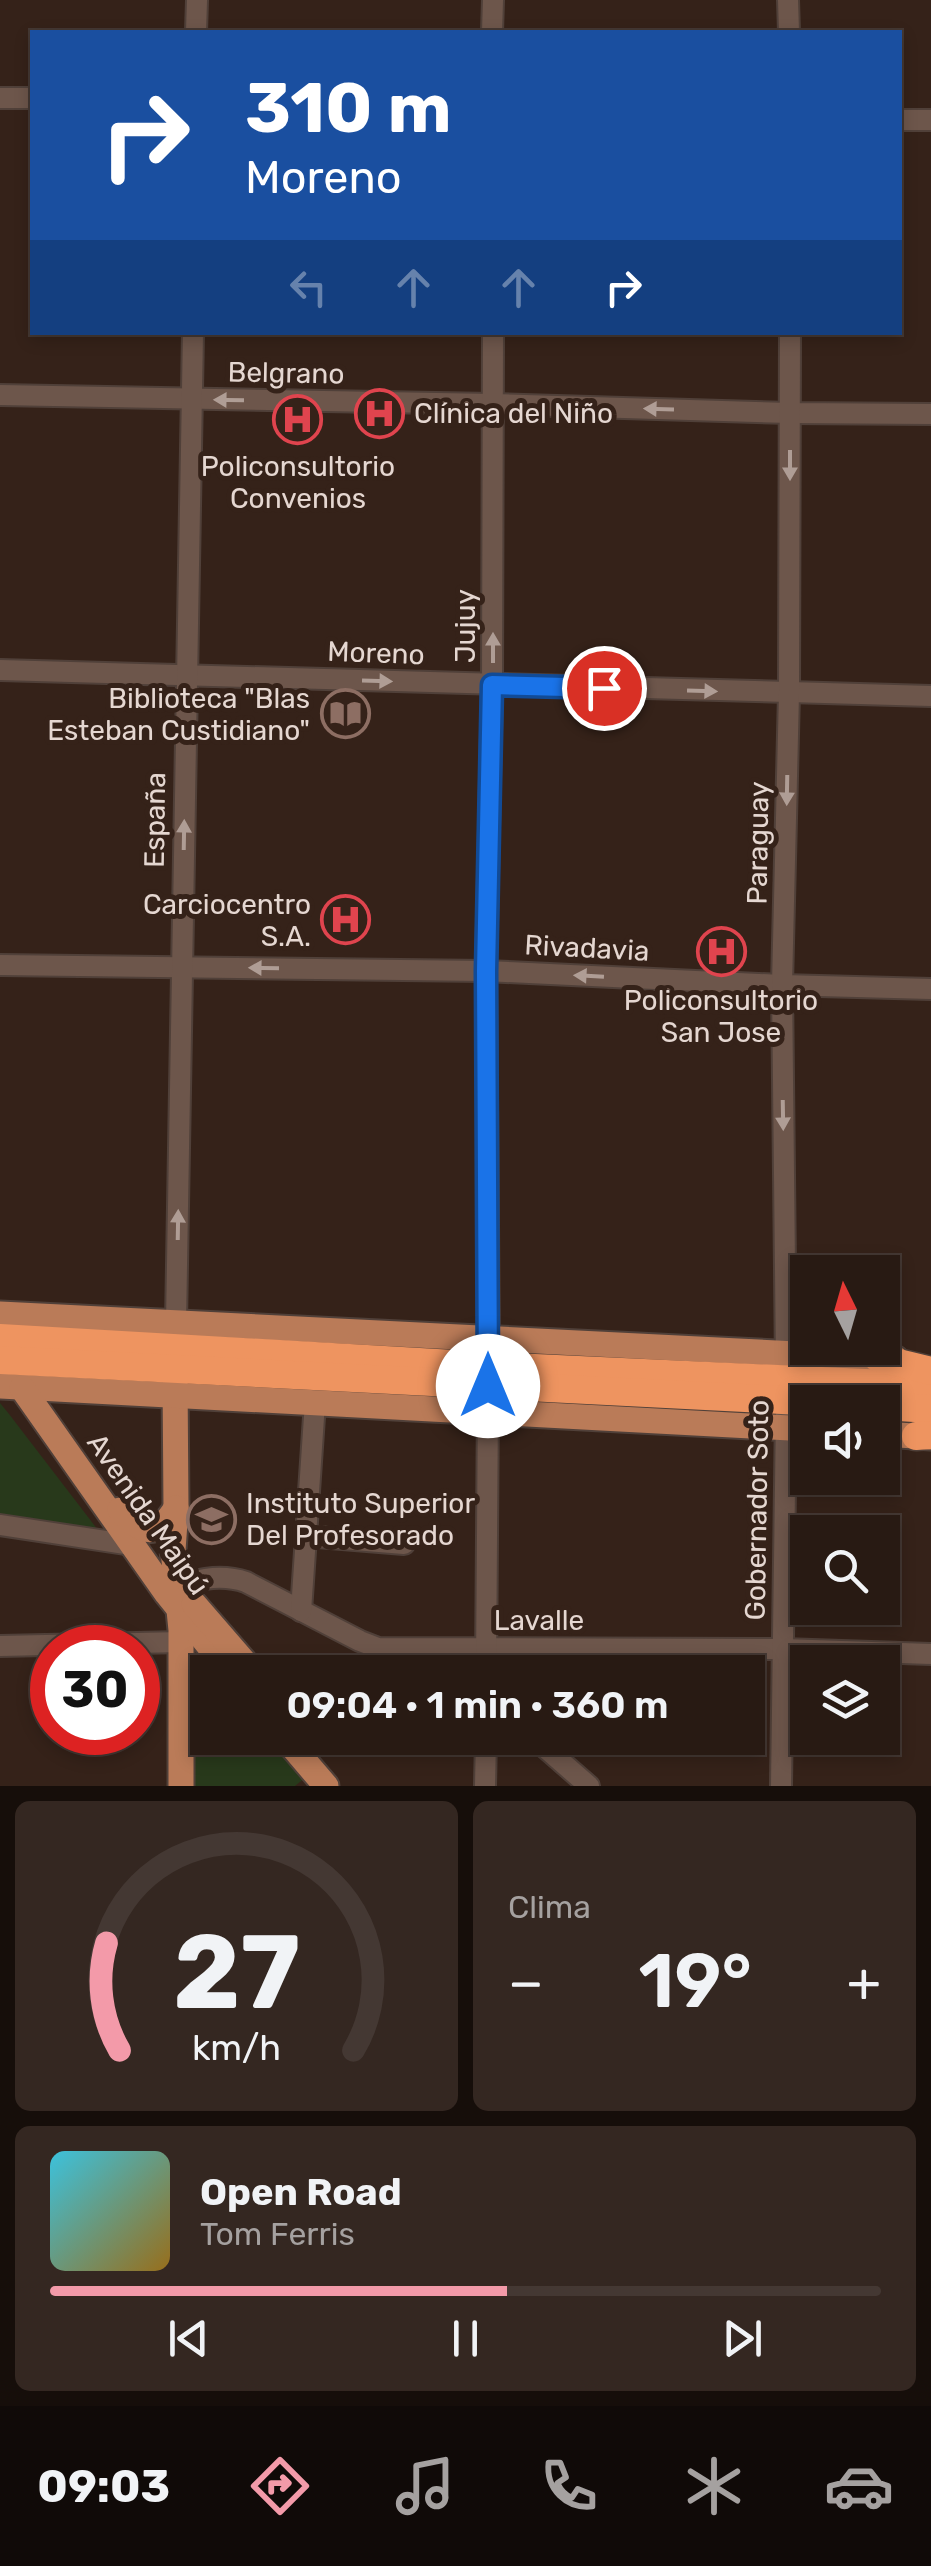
<!DOCTYPE html>
<html lang="es">
<head>
<meta charset="utf-8">
<style>
	body { margin:0; font-family:Rubik,sans-serif; background:#342721; color:#f1f3f6; height:100vh; display:flex; flex-direction:column; font-size:38px; white-space:nowrap }
	* { box-sizing:border-box; margin:0 }
	p { font-size:32px; color:#a5a1a0 }
	.icon { flex:none; width:55px; height:55px; fill:none; stroke:currentColor; stroke-width:2; stroke-linecap:round; stroke-linejoin:round }
	.map { position:relative; height:1786px; overflow:hidden }
	.details { display:flex; flex-direction:column; gap:15px; padding:15px; background:#160e0a; flex:1 }
	.details>* { flex:none }
	.guide { position:absolute; left:30px; top:30px; width:872px; height:305px; border-radius:0px; box-shadow:0 5px 15px #0003,0 0 0 2px #443833; background:#1a4fa0; color:#fff; overflow:hidden }
	.needle { width:65px; rotate:355deg }
	.buttons { position:absolute; left:790px; top:1255px; display:grid; gap:20px }
	.buttons a { display:grid; place-items:center; width:110px; height:110px; border-radius:0px; background:#281a13; box-shadow:0 5px 15px #0003,0 0 0 2px #443833; font-size:50px }
	.speed { position:absolute; left:30px; top:1625px; display:flex; gap:20px; font-size:50px; font-weight:700; text-align:center }
	.speed>* { display:grid; place-content:center; width:130px; height:130px; border-radius:50%; background:#281a13; box-shadow:0 5px 15px #0003,0 0 0 2px #443833; line-height:1 }
	.speed .limit { border:15px solid #d22; background:#fff; color:#111 }
	.pin { position:absolute; display:grid; place-items:center; width:85px; height:85px; color:#fff; margin:-42px; border:5px solid #fff; border-radius:50%; box-shadow:0 2px 10px #0007 }
	.me { position:absolute; width:110px; margin:-55px; rotate:0deg; stroke-linejoin:round; filter:drop-shadow(0 0 8px #0008) }
	.turn { display:flex; align-items:center; gap:35px; height:210px; padding:0 50px; font-size:45px }
	.turn .icon { width:130px; height:130px; stroke-width:2.5 }
	.turn b { display:block; font-size:70px; line-height:85px }
	.lanes { display:flex; align-items:center; height:95px; padding:0 50px; background:#0003; justify-content:center; gap:50px; direction:ltr }
	.lanes .off { opacity:.35 }
	.big { font-size:75px; font-weight:600; line-height:1.1 }
	.details .widget { flex:1; display:flex; flex-direction:column; justify-content:center; gap:15px; min-width:0; padding:0 35px; border-radius:15px; background:#342721 }
	.details .dial { align-items:center; gap:0 }
	.dial svg { height:260px; overflow:visible; fill:none; stroke:#443833; stroke-width:7; stroke-linecap:round; text-anchor:middle }
	.dial text { fill:#f1f3f6; stroke:none }
	.song { display:flex; align-items:center; gap:30px }
	.cover { width:120px; height:120px; border-radius:15px; background:linear-gradient(135deg,hsl(190 70% 55%),hsl(40 70% 35%)) }
	.played { height:10px; border-radius:5px; background:linear-gradient(90deg,#f39aa9 55%,#443833 55%) }
	.keys { display:flex; justify-content:space-around; direction:ltr }
	.heat { display:flex; justify-content:space-between; align-items:center; font-size:55px; direction:ltr }
	.details .tiles { flex:1; display:grid; gap:15px; grid-template-columns:1fr 1fr }
	.widget:last-child { grid-column:span 2 }
	.trip { position:absolute; left:190px; top:1655px; width:575px; height:100px; border-radius:0px; background:#281a13; box-shadow:0 5px 15px #0003,0 0 0 2px #443833; font-weight:600; line-height:100px; text-align:center }
	.dock { display:flex; height:160px; justify-content:space-around; align-items:center; background:#100a08; color:#a5a1a0 }
	.dock .icon { width:70px; height:70px }
	.dock .selected { color:#f39aa9 }
	.dock b { font-size:45px; color:#f1f3f6 }
	.map>svg:first-child { display:block }
	.green { fill:#28391b }
	.lines { fill:none; stroke-linecap:round; stroke-linejoin:round }
	.minor-casing { stroke:#504039; stroke-width:24 }
	.major-casing { stroke:#504039; stroke-width:29 }
	.highway-casing { stroke:#504039; stroke-width:31 }
	.minor { stroke:#6d564b; stroke-width:20 }
	.major { stroke:#ba7b58; stroke-width:25 }
	.highway { stroke:#ee9460; stroke-width:28 }
	.oneway { fill:#af9d95 }
	.route-casing { stroke:#114b97; stroke-width:25 }
	.route { stroke:#1a73e8; stroke-width:18 }
	.labels { text-anchor:middle; dominant-baseline:central; stroke-width:10; stroke-linejoin:round; paint-order:stroke }
	.street-label { font-size:28px; fill:#e5d7d1; stroke:#352219 }
	.poi-label { font-size:28px; fill:#e5d7d1; stroke:#352219; text-anchor:start }
</style>
</head>
<body>
<div class="map">
<svg width="931" height="1786" viewBox="0 0 931 1786">
	<rect width="100%" height="100%" fill="#352219"/>
	<g class="green">
		<path d="M0 1403 9 1414 98 1530 0 1516Z"/>
		<path d="M211 1671 217 1672H208V1738H273L306 1777 295 1786H191C192 1762 189 1700 199 1681 203 1673 203 1674 211 1671Z"/>
	</g>
	<g class="lines">
		<defs>
			<g id="minor">
				<path d="M788 0 789 32"/>
				<path d="M196 32 197 0"/>
				<path d="M492 32 493 0"/>
				<path d="M0 98H32"/>
				<path d="M900 120H931"/>
				<path d="M0 395 493 404 790 413 931 414"/>
				<path d="M0 670 931 696"/>
				<path d="M0 965 486 971 782 985 931 989"/>
				<path d="M176 1323 193 332"/>
				<path d="M489 1351 486 971 492 685 493 332"/>
				<path d="M786 1364 782 985 789 693 790 332"/>
				<path d="M0 1525 132 1545"/>
				<path d="M306 1536 404 1544"/>
				<path d="M166 1590C192 1580 219 1573 246 1582L360 1641 378 1648 783 1649 931 1654"/>
				<path d="M301 1611 315 1402"/>
				<path d="M0 1646 182 1642"/>
				<path d="M486 1672 488 1400"/>
				<path d="M521 1738 542 1745 589 1786"/>
				<path d="M485 1786 486 1738"/>
				<path d="M781 1786 786 1413"/>
			</g>
			<g id="major">
				<path d="M0 1314 896 1359"/>
				<path d="M175 1378 176 1508 173 1550 181 1630V1786"/>
				<path d="M0 1386 808 1429"/>
				<path d="M22 1388 167 1594 230 1672"/>
				<path d="M882 1434 931 1437"/>
				<path d="M120 1510C141 1534 157 1539 176 1508"/>
				<path d="M194 1604 253 1672"/>
				<path d="M285 1738 326 1786"/>
			</g>
			<g id="highway">
				<path d="M0 1338 489 1366 931 1386"/>
				<path d="M878 1358 931 1371"/>
				<path d="M0 1360 821 1402"/>
				<path d="M882 1406 931 1409"/>
				<path d="M916 1436 931 1435"/>
			</g>
		</defs>
		<use href="#minor" class="minor-casing"/>
		<use href="#major" class="major-casing"/>
		<use href="#highway" class="highway-casing"/>
		<use href="#minor" class="minor"/>
		<use href="#major" class="major"/>
		<use href="#highway" class="highway"/>
	</g>
	<defs><path id="oneway-solid" d="M-6-.8H1V-3.2L6.5 0L1 3.2V.8H-6Z" transform="scale(2.5)"/></defs>
	<g class="oneway">
		<use href="#oneway-solid" transform="translate(229 400) rotate(-179)"/>
		<use href="#oneway-solid" transform="translate(659 409) rotate(-178)"/>
		<use href="#oneway-solid" transform="translate(790 465) rotate(90)"/>
		<use href="#oneway-solid" transform="translate(493 648) rotate(-90)"/>
		<use href="#oneway-solid" transform="translate(377 681) rotate(2)"/>
		<use href="#oneway-solid" transform="translate(702 691) rotate(2)"/>
		<use href="#oneway-solid" transform="translate(787 790) rotate(91)"/>
		<use href="#oneway-solid" transform="translate(184 835) rotate(-89)"/>
		<use href="#oneway-solid" transform="translate(264 968) rotate(-179)"/>
		<use href="#oneway-solid" transform="translate(589 976) rotate(-177)"/>
		<use href="#oneway-solid" transform="translate(783 1115) rotate(89)"/>
		<use href="#oneway-solid" transform="translate(178 1225) rotate(-89)"/>
	</g>
	<g class="lines">
		<defs>
			<path id="route" d="M488 1386 486 971 492 685 604 688"/>
		</defs>
		<use href="#route" class="route-casing"/>
		<use href="#route" class="route"/>
	</g>
	<defs>
		<symbol id="hospital-ring" viewBox="-11 -11 22 22"><circle r="9.5" fill="#352219" stroke="#e0444e" stroke-width="1.5"/><path d="M-5-5h3v3.5h4V-5h3V5h-3V1.5h-4V5h-3Z" fill="#e0444e"/></symbol>
		<symbol id="library-ring" viewBox="-11 -11 22 22"><circle r="9.5" fill="#352219" stroke="#8d6e63" stroke-width="1.5"/><path d="M-6-4Q-3-5.5-.7-3.5V5Q-3 3-6 4ZM6-4Q3-5.5 .7-3.5V5Q3 3 6 4Z" fill="#8d6e63"/></symbol>
		<symbol id="university-ring" viewBox="-11 -11 22 22"><circle r="9.5" fill="#352219" stroke="#8d6e63" stroke-width="1.5"/><path d="M0-5L7-2L0 1L-7-2ZM-4 1L0 2.5L4 1V4Q0 6-4 4Z" fill="#8d6e63"/></symbol>
	</defs>
	<g fill-rule="evenodd">
		<use href="#hospital-ring" x="352" y="386" width="55" height="55"/>
		<use href="#hospital-ring" x="270" y="392" width="55" height="55"/>
		<use href="#library-ring" x="318" y="686" width="55" height="55"/>
		<use href="#hospital-ring" x="318" y="892" width="55" height="55"/>
		<use href="#hospital-ring" x="694" y="924" width="55" height="55"/>
		<use href="#university-ring" x="184" y="1492" width="55" height="55"/>
	</g>
	<g class="labels">
		<g class="street-label">
			<text transform="translate(286 373) rotate(1)">Belgrano</text>
			<text transform="translate(465 626) rotate(-90)">Jujuy</text>
			<text transform="translate(376 653) rotate(2)">Moreno</text>
			<text transform="translate(155 820) rotate(-89)">España</text>
			<text transform="translate(758 843) rotate(-89)">Paraguay</text>
			<text transform="translate(587 948) rotate(3)">Rivadavia</text>
			<text transform="translate(757 1510) rotate(-89)">Gobernador Soto</text>
			<text transform="translate(148 1514) rotate(55)">Avenida Maipú</text>
			<text x="539" y="1620">Lavalle</text>
		</g>
		<g class="poi-label">
			<text x="414" y="413">Clínica del Niño</text>
			<text x="298" y="466" text-anchor="middle">Policonsultorio<tspan x="298" dy="32">Convenios</tspan></text>
			<text x="310" y="698" text-anchor="end">Biblioteca "Blas<tspan x="310" dy="32">Esteban Custidiano"</tspan></text>
			<text x="311" y="904" text-anchor="end">Carciocentro<tspan x="311" dy="32">S.A.</tspan></text>
			<text x="721" y="1000" text-anchor="middle">Policonsultorio<tspan x="721" dy="32">San Jose</tspan></text>
			<text x="246" y="1503">Instituto Superior<tspan x="246" dy="32">Del Profesorado</tspan></text>
		</g>
	</g>
</svg>
<div class="buttons">
<a><svg class="needle" viewBox="-14 -14 28 28"><path d="M0-13l5 13h-10z" fill="#e53935"/><path d="M0 13l5-13h-10z" fill="#a5a1a0"/></svg></a>
<a><svg class="icon" aria-label="sound" viewBox="0 0 24 24"><path d="M4 9h4l5-4v14l-5-4H4zM17 9q2 3 0 6"/></svg></a>
<a><svg class="icon" aria-label="search" viewBox="0 0 24 24"><circle cx="10" cy="10" r="6"/><path d="M15 15l6 6"/></svg></a>
<a><svg class="icon" aria-label="layers" viewBox="0 0 24 24"><path d="M12 4l9 5-9 5-9-5zM3 14l9 5 9-5"/></svg></a>
</div>
<div class="speed"><div class="limit">30</div></div>
<div class="pin" style="left:604px;top:688px;background:#d93025"><svg class="icon" aria-label="arrive" viewBox="0 0 24 24"><path d="M6 21V4h12l-3 4 3 4H6"/></svg></div>
<svg class="me" style="left:488px;top:1386px" viewBox="-20 -20 40 40"><circle r="19" fill="#fff"/><path d="M0-13L10 11 0 6-10 11z" fill="#1a73e8"/></svg>
<div class="trip">09:04 · 1 min · 360 m</div>
<div class="guide">
<div class="turn"><svg class="icon" aria-label="right" viewBox="0 0 24 24"><path d="M7 20v-9h11M14 6l5 5-5 5"/></svg><div><b>310 m</b>Moreno</div></div>
<div class="lanes"><svg class="icon off" aria-label="left" viewBox="0 0 24 24"><path d="M17 20v-9H6M10 6l-5 5 5 5"/></svg><svg class="icon off" aria-label="ahead" viewBox="0 0 24 24"><path d="M12 20V5M6 11l6-6 6 6"/></svg><svg class="icon off" aria-label="ahead" viewBox="0 0 24 24"><path d="M12 20V5M6 11l6-6 6 6"/></svg><svg class="icon" aria-label="right" viewBox="0 0 24 24"><path d="M7 20v-9h11M14 6l5 5-5 5"/></svg></div>
</div>
</div>
<section class="details">
<div class="tiles">
<div class="widget dial"><svg viewBox="0 0 100 80">
<path d="M14 69A42 42 0 1 1 86 69"/>
<path d="M14 69A42 42 0 0 1 10 36" stroke="#f39aa9"/>
<text x="50" y="56" font-size="32" font-weight="700">27</text>
<text x="50" y="72" font-size="11">km/h</text>
</svg></div>
<div class="widget"><p>Clima</p>
<div class="heat"><a>−</a><b class="big">19°</b><a>+</a></div>
</div>
<div class="widget">
<div class="song"><i class="cover"></i><div><b>Open Road</b><p>Tom Ferris</p></div></div>
<div class="played"></div>
<div class="keys"><svg class="icon" aria-label="previous" viewBox="0 0 24 24"><path d="M18 5L8 12l10 7zM5 5v14"/></svg><svg class="icon" aria-label="pause" viewBox="0 0 24 24"><path d="M8 5v14M16 5v14"/></svg><svg class="icon" aria-label="next" viewBox="0 0 24 24"><path d="M6 5l10 7-10 7zM19 5v14"/></svg></div>
</div>
</div>
</section>
<nav class="dock">
<b>09:03</b>
<svg class="icon selected" aria-label="directions" viewBox="0 0 24 24"><path d="M12 3l9 9-9 9-9-9zM9 14v-3h6M13 9l2 2-2 2"/></svg>
<svg class="icon" aria-label="music" viewBox="0 0 24 24"><path d="M9 18V5l10-2v13"/><circle cx="6" cy="18" r="3"/><circle cx="16" cy="16" r="3"/></svg>
<svg class="icon" aria-label="phone" viewBox="0 0 24 24"><path d="M5 4h4l2 5-3 2q2 4 5 5l2-3 5 2v4C11 20 4 13 5 4z"/></svg>
<svg class="icon" aria-label="climate" viewBox="0 0 24 24"><path d="M12 3v18M4 7l16 10M4 17L20 7"/></svg>
<svg class="icon" aria-label="car" viewBox="0 0 24 24"><path d="M5 17H2v-5l4-1 3-4h7l3 4 3 1v5h-3M9 17h6M6 11h13"/><circle cx="7" cy="17" r="2"/><circle cx="17" cy="17" r="2"/></svg>
</nav>
</body>
</html>
